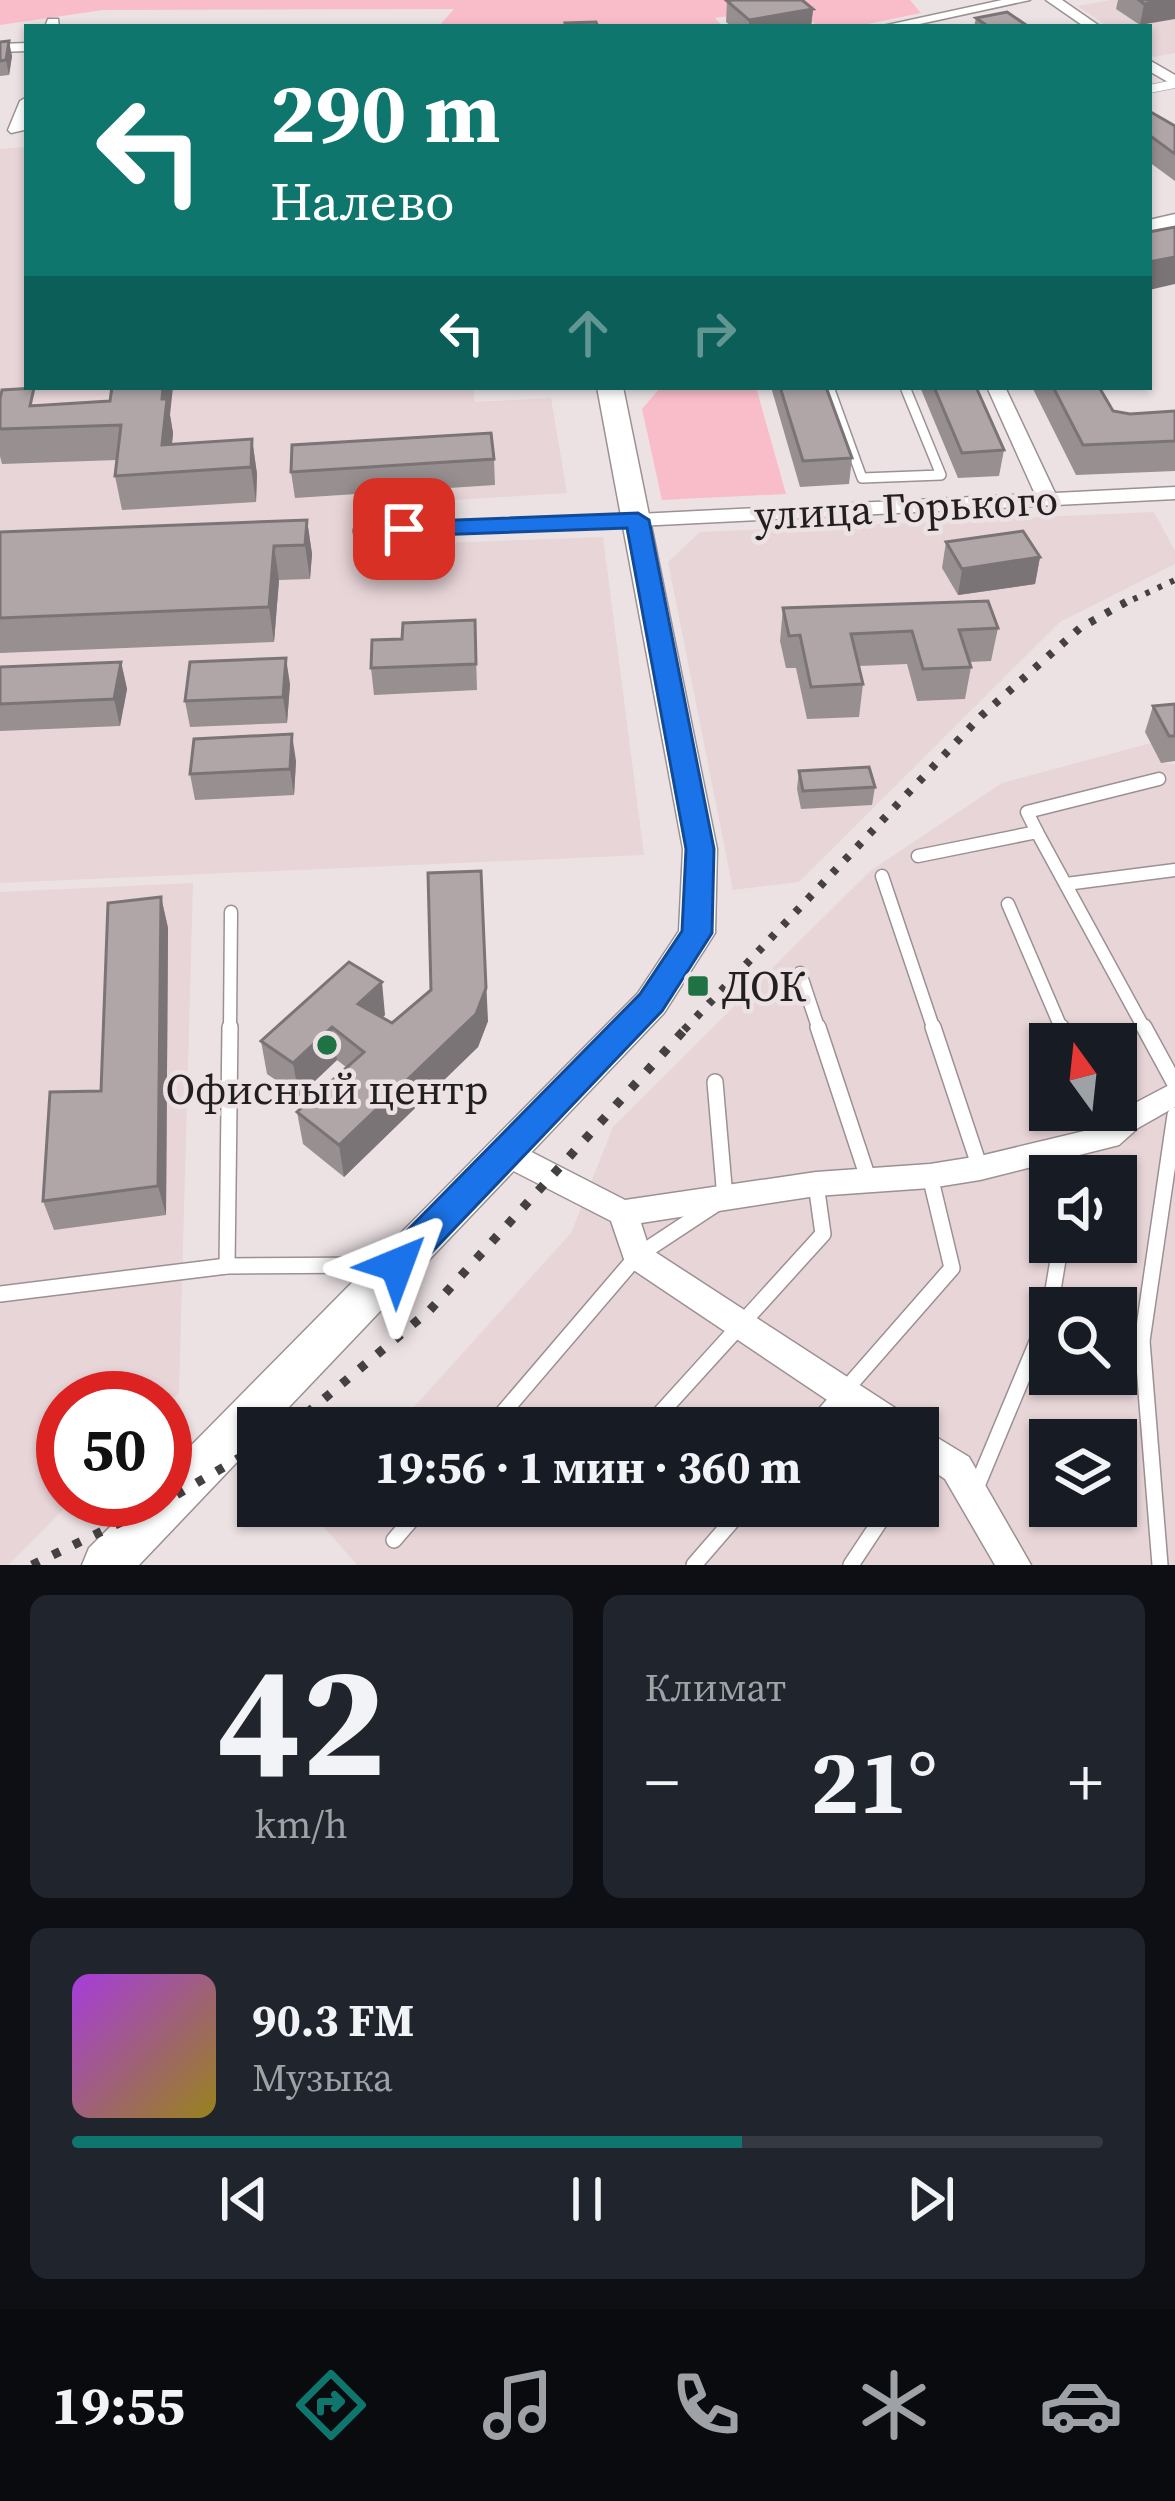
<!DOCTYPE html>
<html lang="ru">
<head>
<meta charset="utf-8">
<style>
	body { margin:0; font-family:"Source Serif 4",serif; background:#20242c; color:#f1f3f6; height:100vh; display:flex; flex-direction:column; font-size:45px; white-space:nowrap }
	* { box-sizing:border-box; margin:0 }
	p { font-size:39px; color:#9ea1a6 }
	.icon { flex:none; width:66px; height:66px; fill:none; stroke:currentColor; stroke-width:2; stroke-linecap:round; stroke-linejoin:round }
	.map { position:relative; height:1565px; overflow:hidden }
	.details { display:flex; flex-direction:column; gap:30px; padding:30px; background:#0d0f14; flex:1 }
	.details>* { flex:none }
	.guide { position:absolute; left:24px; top:24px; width:1128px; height:366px; border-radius:0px; box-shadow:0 3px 9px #0004; background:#0f766e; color:#fff; overflow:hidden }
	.needle { width:78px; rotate:345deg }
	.controls { position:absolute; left:1029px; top:1023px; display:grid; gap:24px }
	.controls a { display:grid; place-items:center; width:108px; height:108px; border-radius:0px; background:#171b24; box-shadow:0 3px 9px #0004; font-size:60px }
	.speed { position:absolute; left:36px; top:1371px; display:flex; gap:24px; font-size:60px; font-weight:700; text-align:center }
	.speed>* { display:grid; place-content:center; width:156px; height:156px; border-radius:50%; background:#171b24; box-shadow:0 3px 9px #0004; line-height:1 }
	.speed .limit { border:18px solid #d22; background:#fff; color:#111 }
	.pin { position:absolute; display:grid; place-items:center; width:102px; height:102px; color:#fff; margin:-51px; border-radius:24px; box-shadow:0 6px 18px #0006 }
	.me { position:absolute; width:132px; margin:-66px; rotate:44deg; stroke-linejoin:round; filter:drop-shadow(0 0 9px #0008) }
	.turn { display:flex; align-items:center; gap:42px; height:252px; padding:0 48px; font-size:54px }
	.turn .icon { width:156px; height:156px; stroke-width:2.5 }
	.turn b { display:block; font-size:84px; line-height:102px }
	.lanes { display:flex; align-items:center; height:114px; padding:0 48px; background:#0003; justify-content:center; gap:60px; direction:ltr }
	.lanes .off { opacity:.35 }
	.big { font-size:90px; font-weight:700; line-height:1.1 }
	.details .widget { flex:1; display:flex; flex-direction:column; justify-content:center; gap:18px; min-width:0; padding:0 42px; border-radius:18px; background:#20242c }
	.details .dial { align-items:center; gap:0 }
	.dial b { font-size:156px; line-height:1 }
	.song { display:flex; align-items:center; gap:36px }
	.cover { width:144px; height:144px; border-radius:18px; background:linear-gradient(135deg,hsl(280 70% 55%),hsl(50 70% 35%)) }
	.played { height:12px; border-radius:6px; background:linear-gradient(90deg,#0f766e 65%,#363941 65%) }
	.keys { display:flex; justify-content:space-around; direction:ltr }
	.heat { display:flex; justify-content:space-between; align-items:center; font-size:66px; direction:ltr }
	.details .tiles { flex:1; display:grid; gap:30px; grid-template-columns:1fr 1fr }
	.widget:last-child { grid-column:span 2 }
	.trip { position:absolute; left:237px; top:1407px; width:702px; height:120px; border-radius:0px; background:#171b24; box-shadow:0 3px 9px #0004; font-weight:700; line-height:120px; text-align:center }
	.dock { display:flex; height:192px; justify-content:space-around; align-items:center; background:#090b0e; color:#9ea1a6 }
	.dock .icon { width:84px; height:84px }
	.dock .on { color:#0f766e }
	.dock b { font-size:54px; color:#f1f3f6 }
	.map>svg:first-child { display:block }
	.built { fill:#e8d5d8; fill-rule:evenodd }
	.green { fill:#f9bdc9 }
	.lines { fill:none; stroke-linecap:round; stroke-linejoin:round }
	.service-far3-casing { stroke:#9b9193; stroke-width:9 }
	.service-far2-casing { stroke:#9b9193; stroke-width:12 }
	.service-far1-casing { stroke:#9b9193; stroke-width:15 }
	.service-casing { stroke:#9b9193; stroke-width:18 }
	.minor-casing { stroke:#9b9193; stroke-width:3 }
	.secondary-casing { stroke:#9b9193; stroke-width:3 }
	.service-far3 { stroke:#fff; stroke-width:8 }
	.service-far2 { stroke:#fff; stroke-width:9 }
	.service-far1 { stroke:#fff; stroke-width:12 }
	.service { stroke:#fff; stroke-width:15 }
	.minor { fill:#fff; fill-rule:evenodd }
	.secondary { fill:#fff; fill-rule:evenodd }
	.rail-far2 { stroke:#454041; stroke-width:6; stroke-dasharray:4.5 9; stroke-linecap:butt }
	.rail-far1 { stroke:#454041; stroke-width:8; stroke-dasharray:6 12; stroke-linecap:butt }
	.rail { stroke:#454041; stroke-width:9; stroke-dasharray:8 15; stroke-linecap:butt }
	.wall { fill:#978f90 }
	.shaded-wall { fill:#7b7476 }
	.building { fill:#b0a6a8; stroke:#7b7476; stroke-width:3 }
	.route { fill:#1a73e8; stroke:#114b97; stroke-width:3 }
	.poi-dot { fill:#1e7244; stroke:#ece2e4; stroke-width:4.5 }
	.labels { text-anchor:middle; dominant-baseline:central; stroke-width:9; stroke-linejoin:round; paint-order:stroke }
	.street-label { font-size:42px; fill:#231f20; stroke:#ece2e4 }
	.poi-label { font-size:42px; fill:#231f20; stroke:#ece2e4; text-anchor:start }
</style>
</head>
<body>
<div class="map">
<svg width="1175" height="1565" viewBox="0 0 1175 1565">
	<rect width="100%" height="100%" fill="#ece2e4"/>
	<g class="built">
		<path d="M1111 0H1175V53L1154 57 1149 54V27H1109L1077 6Z"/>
		<path d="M27 147V387H473L475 402 551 398 567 493 359 506 358 546 603 537 644 855 0 883V149Z"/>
		<path d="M1154 512 1175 551V564L1060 622 799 882 733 890 668 562 700 532Z"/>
		<path d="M1151 743 1166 763 1175 764V1565H357L315 1517 325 1506H918V1428H395L571 1233 613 1127 870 871 1002 783ZM1050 1044H1116V1110H1050ZM1050 1176H1116V1242H1050ZM1050 1308H1116V1374H1050ZM1050 1440H1116V1506H1050Z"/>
		<path d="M193 883 179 1393 165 1407V1398H63V1500H73L8 1565H0V892Z"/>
	</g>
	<g class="green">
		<path d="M0 0H910L921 13 853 27H819L795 7 715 18 723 27H438L454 9 103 10 0 25Z"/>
		<path d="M661 387H756L786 494 662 500 642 409Z"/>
	</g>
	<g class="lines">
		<defs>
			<path id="service-far3" d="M1149 89 1175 84"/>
			<g id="service-far2">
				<path d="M829 387 862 478 941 475 905 387"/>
				<path d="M358 531 638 520"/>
			</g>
			<g id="service-far1">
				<path d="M1037 832 1027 812 1159 779"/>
				<path d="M918 856 1037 832 1145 1030"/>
				<path d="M882 876 934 1030"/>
				<path d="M1066 884 1175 870"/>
				<path d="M1008 904 1062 1030"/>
				<path d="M800 973 819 1030"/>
				<path d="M230 1030 231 912"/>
			</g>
			<g id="service">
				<path d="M818 1027 868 1178"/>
				<path d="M933 1027 980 1168"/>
				<path d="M1061 1027 1068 1044"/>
				<path d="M1144 1027 1175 1084"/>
				<path d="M1097 1110 1108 1136"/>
				<path d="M227 1266 230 1027"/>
				<path d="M0 1294 227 1266 384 1265"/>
				<path d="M1050 1308 1061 1242"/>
				<path d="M1116 1333 1142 1341"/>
				<path d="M490 1428 637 1256 725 1198 715 1082"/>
				<path d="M647 1428 823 1234 816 1184"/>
				<path d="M812 1428 952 1268 930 1176"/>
				<path d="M974 1493 1050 1311"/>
				<path d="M394 1540 423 1506"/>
				<path d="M694 1565 745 1506"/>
				<path d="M851 1565 890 1506"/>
				<path d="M1160 1565 1142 1341 1175 1115"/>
			</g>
			<g id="minor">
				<path d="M1002 0H1030L906 27H878Z"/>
				<path d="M1046 0H1062L1101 27H1085Z"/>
				<path d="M48 19H58L59 27H45Z"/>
				<path d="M27 43V51L0 52V44Z"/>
				<path d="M1149 60 1175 75V86L1149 71Z"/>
				<path d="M27 97 24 130 11 133 8 130 20 101Z"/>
				<path d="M987 387H1005L1055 493 1175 487V499L638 526 628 520 638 514 1035 494Z"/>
				<path d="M1175 1082V1107L1138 1128 1119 1145 980 1180 930 1188 816 1196 641 1223 649 1248 909 1417 913 1428H869L626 1265 611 1221 494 1161 490 1152 494 1143 504 1140 514 1143 625 1200 816 1172 930 1164 980 1156 1101 1127 1118 1112Z"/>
				<path d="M918 1426 969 1457 1031 1565H995L945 1479 918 1461V1428H914Z"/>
			</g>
			<g id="secondary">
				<path d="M1175 214V228L1149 234V220Z"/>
				<path d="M597 387H623L717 849 715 933 664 1013 269 1428H258V1440L139 1565H82L89 1548 137 1500H165V1472L638 993 679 931 683 849Z"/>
			</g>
		</defs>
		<use href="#service-far3" class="service-far3-casing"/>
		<use href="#service-far2" class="service-far2-casing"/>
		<use href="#service-far1" class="service-far1-casing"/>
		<use href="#service" class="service-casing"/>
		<use href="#minor" class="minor-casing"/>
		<use href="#secondary" class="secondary-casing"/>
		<use href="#service-far3" class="service-far3"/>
		<use href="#service-far2" class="service-far2"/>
		<use href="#service-far1" class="service-far1"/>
		<use href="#service" class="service"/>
		<use href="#minor" class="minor"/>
		<use href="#secondary" class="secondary"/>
		<path class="rail-far2" d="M1121 605 1175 580"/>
		<path class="rail-far1" d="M684 1030 981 716 1080 628 1126 602"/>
		<g class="rail">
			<path d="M289 1428 430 1310 687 1027"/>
			<path d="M32 1565 171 1498 258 1447"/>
		</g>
	</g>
	<g class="wall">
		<path d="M1118 0H1175L1140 25 1116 9Z"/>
		<path d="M727 1 813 9 811 27H732L726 22Z"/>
		<path d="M976 18 1029 27H974Z"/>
		<path d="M0 42 12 56 9 75 0 76Z"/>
		<path d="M1175 126V181L1149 162V135Z"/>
		<path d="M771 387H826L852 458 849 484 800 487Z"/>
		<path d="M920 387H976L1004 450 999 476 958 478Z"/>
		<path d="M1032 387H1099L1113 411 1130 414 1175 411V471L1076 475Z"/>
		<path d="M0 399 38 405 110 401 170 415 173 433 172 444 252 439 257 474 256 502 122 510 115 476 117 460 2 464 0 456Z"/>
		<path d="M494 459 495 485 295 498 291 472Z"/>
		<path d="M307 520 312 554 310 579 279 580 274 642 0 653V532Z"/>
		<path d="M946 542 1040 557 1035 584 958 595 942 568Z"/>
		<path d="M783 608 998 628 991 661 969 662 971 667 965 699 917 701 907 664 859 666 863 684 859 717 807 719 796 668H786L780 641Z"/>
		<path d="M475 620 477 690 374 695 371 668Z"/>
		<path d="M121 662 127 689 120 726 0 731V667Z"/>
		<path d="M290 684 287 723 190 727 185 701Z"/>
		<path d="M1175 704V761L1161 763 1145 732 1153 706Z"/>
		<path d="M296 761 294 795 195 800 190 774Z"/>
		<path d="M799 771 875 787 872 805 801 809 797 789Z"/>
		<path d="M161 897 168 928 166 1215 54 1230 43 1201 101 1091Z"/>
		<path d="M385 1015 382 1018 392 1023 488 1021 478 1047 344 1177 303 1144 297 1112 346 1067 337 1060 299 1096 267 1074 261 1041Z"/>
	</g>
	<g class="shaded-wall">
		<path d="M1165 0H1175V19L1140 25 1144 4Z"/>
		<path d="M813 9 811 27H749V20Z"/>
		<path d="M9 41 12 56 9 75 6 60Z"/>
		<path d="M1175 257V284L1149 290V262Z"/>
		<path d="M163 387H173L170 415 173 433 169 472 162 445Z"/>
		<path d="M252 439 257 474 256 502 251 467Z"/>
		<path d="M307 520 312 554 310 579 305 545Z"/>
		<path d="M274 546 279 580 274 642 269 607Z"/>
		<path d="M1040 557 1035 584 958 595 962 569Z"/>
		<path d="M286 658 290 684 287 723 283 697Z"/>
		<path d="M121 662 127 689 120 726 114 699Z"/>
		<path d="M292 734 296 761 294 795 290 769Z"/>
		<path d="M481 871 488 1021 478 1047 344 1177 339 1145 476 1014Z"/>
		<path d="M161 897 168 928 166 1215 158 1186Z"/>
		<path d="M382 982 385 1015 362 1036 358 1004Z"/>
		<path d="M332 1027 337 1060 299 1096 293 1063Z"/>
	</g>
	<g class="building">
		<path d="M733 0H802L813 9 749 20 727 1Z"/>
		<path d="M1139 0H1165L1144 4Z"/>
		<path d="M1007 12 1029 27H989L976 18Z"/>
		<path d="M596 22 598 27H566L565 23Z"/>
		<path d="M9 41 6 60 0 61V42Z"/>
		<path d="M1149 111 1175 126V154L1149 135Z"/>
		<path d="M1175 227V257L1149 262V232Z"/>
		<path d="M112 387H163L162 399H167L162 445 252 439 251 467 115 476 121 425 0 429V399L2 390 34 388 30 406 110 401Z"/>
		<path d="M780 387H826L852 458 803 461Z"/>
		<path d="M934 387H976L1004 450 962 453Z"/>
		<path d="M1053 387H1099L1113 411 1130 414 1175 411V441L1083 445Z"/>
		<path d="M491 433 494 459 291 472 292 445Z"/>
		<path d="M307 520 305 545 274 546 269 607 0 618V532Z"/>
		<path d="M1023 531 1040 557 962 569 946 542Z"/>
		<path d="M988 601 998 628 959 630 971 667 923 669 912 631 851 634 863 684 811 687 800 635 789 636 783 608Z"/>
		<path d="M475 620 476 664 371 668 372 640 402 639 403 623Z"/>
		<path d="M286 658 283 697 185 701 190 662Z"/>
		<path d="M121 662 114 699 0 704V667Z"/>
		<path d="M1175 704V736H1169L1153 706Z"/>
		<path d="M292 734 290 769 190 774 194 739Z"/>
		<path d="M869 767 875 787 803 791 799 771Z"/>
		<path d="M481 871 486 988 476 1014 339 1145 297 1112 364 1052 332 1027 293 1063 261 1041 349 962 382 982 358 1004 392 1023 431 990 428 873Z"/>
		<path d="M161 897 158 1186 43 1201 50 1092 101 1091 108 903Z"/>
	</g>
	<path class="route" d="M638 513 649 520 714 849 712 933 662 1011 409 1276 397 1280 384 1276 379 1265 384 1254 640 994 682 931 686 849 627 528 404 536 393 529 404 522Z"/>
	<g class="poi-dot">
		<rect x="686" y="974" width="24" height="24" rx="6"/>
		<circle cx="327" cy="1045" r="12"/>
	</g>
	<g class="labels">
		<g class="street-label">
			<text transform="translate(906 507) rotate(-3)">улица Горького</text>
		</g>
		<g class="poi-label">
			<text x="722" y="986">ДОК</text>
			<text x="327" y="1089" text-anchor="middle">Офисный центр</text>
		</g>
	</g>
</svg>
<div class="controls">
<a><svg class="needle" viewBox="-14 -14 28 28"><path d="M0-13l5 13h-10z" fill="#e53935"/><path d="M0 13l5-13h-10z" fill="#9ea1a6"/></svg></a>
<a><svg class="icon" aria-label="sound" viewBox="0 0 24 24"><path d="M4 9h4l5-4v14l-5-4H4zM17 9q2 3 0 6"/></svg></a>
<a><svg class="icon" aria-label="search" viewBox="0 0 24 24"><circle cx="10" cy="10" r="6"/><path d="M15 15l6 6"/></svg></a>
<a><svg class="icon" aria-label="layers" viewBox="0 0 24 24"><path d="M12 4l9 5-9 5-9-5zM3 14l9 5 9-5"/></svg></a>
</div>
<div class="speed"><div class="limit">50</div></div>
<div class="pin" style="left:404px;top:529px;background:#d93025"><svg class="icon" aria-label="arrive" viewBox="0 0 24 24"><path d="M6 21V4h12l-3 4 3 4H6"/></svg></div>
<svg class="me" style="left:397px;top:1265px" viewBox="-20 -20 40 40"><path d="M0-17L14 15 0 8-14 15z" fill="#1a73e8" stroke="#fff" stroke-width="4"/></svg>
<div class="trip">19:56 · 1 мин · 360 m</div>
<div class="guide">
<div class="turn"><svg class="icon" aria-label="left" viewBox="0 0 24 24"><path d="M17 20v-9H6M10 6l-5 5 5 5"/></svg><div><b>290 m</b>Налево</div></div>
<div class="lanes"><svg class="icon" aria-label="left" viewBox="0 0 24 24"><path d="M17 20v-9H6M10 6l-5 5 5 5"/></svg><svg class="icon off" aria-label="ahead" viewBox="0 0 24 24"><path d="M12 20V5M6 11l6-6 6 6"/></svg><svg class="icon off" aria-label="right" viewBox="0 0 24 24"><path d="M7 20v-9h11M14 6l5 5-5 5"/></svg></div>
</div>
</div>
<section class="details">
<div class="tiles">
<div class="widget dial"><b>42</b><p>km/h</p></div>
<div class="widget"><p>Климат</p>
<div class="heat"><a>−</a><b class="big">21°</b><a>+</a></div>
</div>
<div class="widget">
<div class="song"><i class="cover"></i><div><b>90.3 FM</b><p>Музыка</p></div></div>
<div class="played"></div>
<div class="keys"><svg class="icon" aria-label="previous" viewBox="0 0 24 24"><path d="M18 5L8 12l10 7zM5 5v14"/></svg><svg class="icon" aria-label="pause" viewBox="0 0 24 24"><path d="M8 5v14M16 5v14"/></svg><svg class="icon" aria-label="next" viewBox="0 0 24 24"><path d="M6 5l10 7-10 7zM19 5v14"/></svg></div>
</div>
</div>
</section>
<nav class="dock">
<b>19:55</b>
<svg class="icon on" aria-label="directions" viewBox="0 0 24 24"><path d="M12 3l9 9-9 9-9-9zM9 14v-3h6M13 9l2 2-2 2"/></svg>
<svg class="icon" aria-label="music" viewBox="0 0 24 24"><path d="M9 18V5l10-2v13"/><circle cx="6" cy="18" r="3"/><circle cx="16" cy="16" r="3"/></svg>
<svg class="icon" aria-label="phone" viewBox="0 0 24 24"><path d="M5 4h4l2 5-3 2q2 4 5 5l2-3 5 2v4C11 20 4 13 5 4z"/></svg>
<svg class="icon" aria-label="climate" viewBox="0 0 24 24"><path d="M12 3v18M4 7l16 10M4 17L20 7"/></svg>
<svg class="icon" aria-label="car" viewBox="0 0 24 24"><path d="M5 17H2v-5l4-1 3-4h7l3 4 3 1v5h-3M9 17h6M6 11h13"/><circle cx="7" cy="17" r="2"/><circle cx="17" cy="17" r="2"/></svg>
</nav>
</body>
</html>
